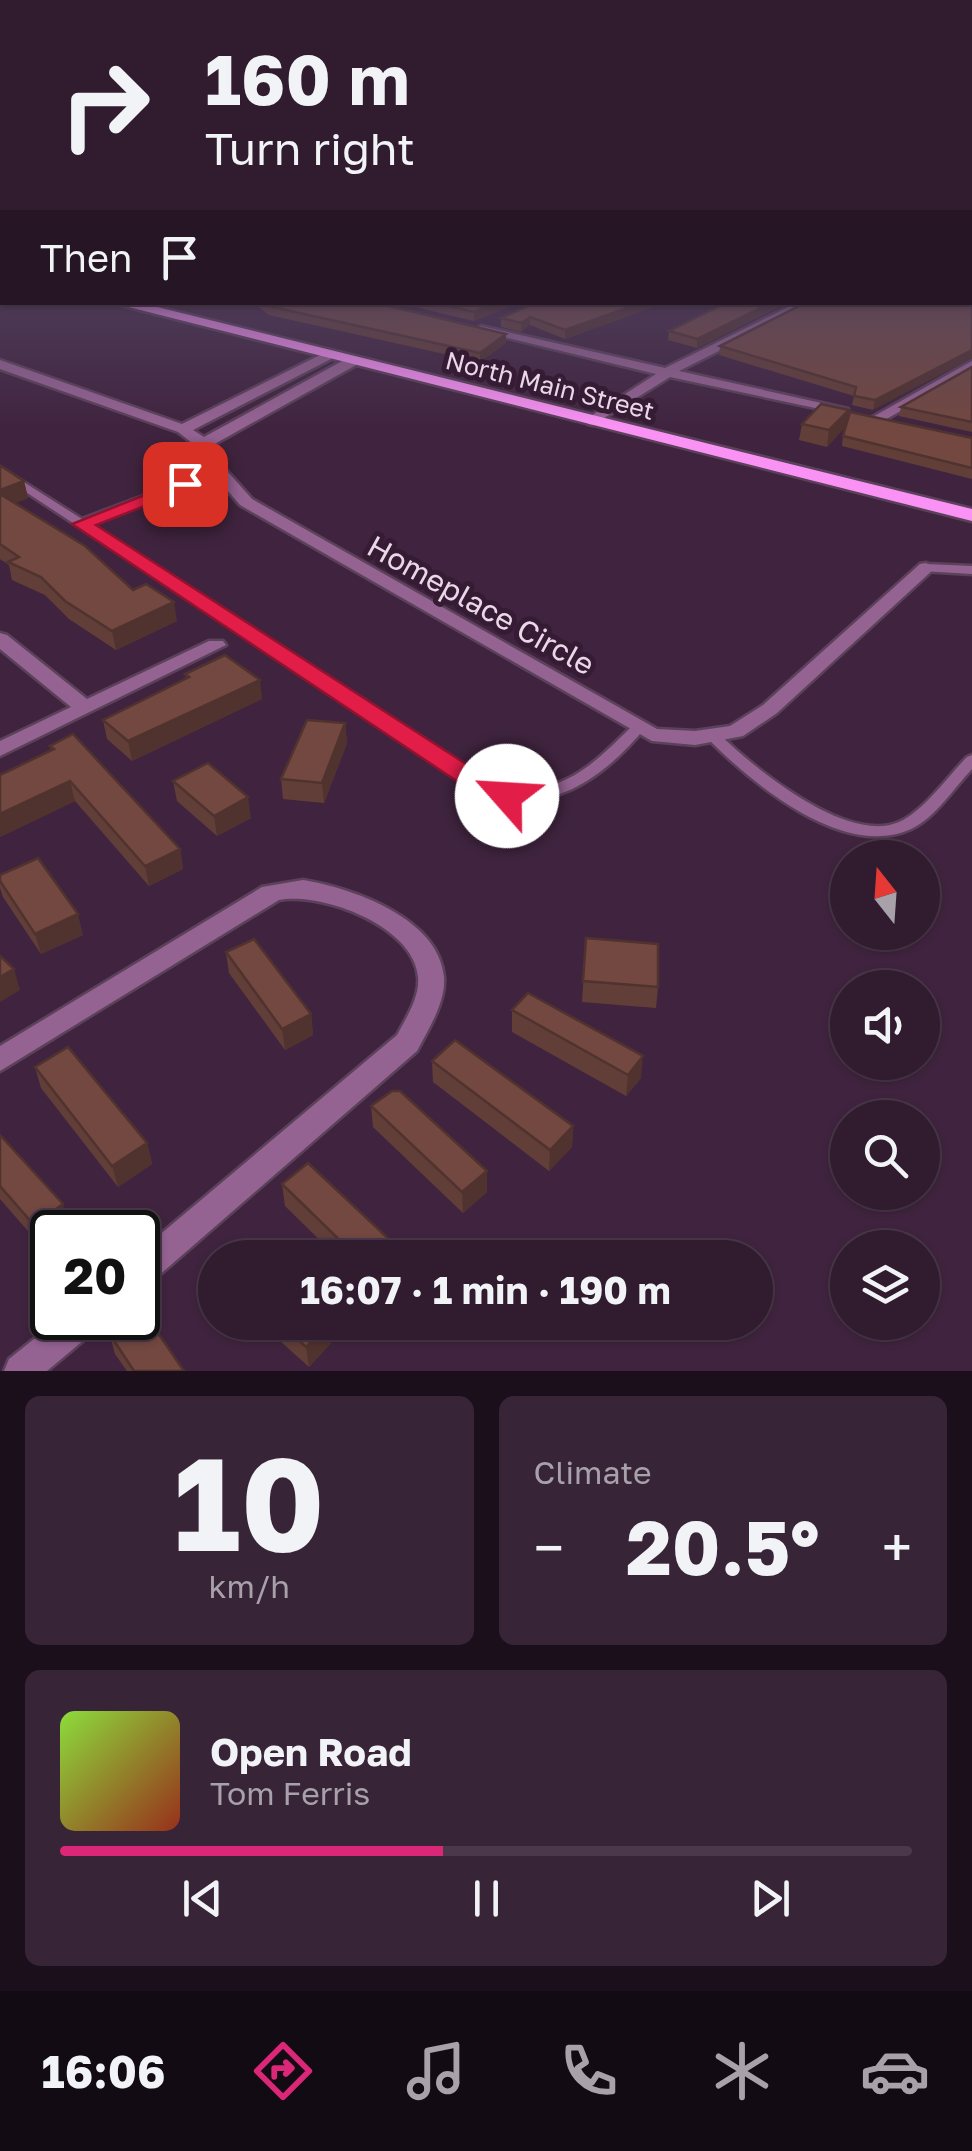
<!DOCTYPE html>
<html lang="en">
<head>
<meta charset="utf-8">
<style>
	body { margin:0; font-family:"Golos Text",sans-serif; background:#382437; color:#f1f3f6; height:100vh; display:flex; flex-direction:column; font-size:38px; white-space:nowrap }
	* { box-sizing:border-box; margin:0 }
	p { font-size:32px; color:#a8a1aa }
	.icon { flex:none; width:55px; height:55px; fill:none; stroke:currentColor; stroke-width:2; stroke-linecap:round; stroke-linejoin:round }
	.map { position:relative; height:1371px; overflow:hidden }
	.drawer { display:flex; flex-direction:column; gap:25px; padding:25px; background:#1a0f1a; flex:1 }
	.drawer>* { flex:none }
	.top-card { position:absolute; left:0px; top:0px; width:972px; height:305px; box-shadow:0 2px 8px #0004,0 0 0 2px #4b394b; background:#301b2f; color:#f1f3f6; overflow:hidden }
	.needle { width:65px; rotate:343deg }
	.buttons { position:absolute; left:830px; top:840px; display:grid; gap:20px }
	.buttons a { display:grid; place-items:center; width:110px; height:110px; border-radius:50%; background:#301b2f; box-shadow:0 2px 8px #0004,0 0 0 2px #4b394b; font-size:50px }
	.speed { position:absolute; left:30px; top:1210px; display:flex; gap:20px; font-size:50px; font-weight:700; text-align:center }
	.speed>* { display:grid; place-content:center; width:130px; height:130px; border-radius:50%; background:#301b2f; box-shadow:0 2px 8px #0004,0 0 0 2px #4b394b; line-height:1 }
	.speed .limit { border:5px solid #111; border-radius:15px; background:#fff; color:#111 }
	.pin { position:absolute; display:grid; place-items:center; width:85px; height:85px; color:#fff; margin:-42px; border-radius:20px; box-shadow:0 5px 15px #0006 }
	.me { position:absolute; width:110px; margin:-55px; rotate:296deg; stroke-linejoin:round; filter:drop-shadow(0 0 8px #0008) }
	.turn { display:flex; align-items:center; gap:35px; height:210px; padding:0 40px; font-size:45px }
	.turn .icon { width:130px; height:130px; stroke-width:2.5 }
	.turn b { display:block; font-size:70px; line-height:85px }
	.then { display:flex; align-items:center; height:95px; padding:0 40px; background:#0003; gap:20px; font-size:38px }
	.big { font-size:75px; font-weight:700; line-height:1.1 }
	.drawer .tile { flex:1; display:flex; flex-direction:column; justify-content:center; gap:15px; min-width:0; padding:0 35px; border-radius:15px; background:#382437 }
	.drawer .dial { align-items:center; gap:0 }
	.dial b { font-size:130px; line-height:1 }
	.song { display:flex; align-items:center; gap:30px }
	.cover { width:120px; height:120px; border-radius:15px; background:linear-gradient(135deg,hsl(90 70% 55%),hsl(10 70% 35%)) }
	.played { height:10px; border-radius:5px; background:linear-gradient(90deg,#db2777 45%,#4b394b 45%) }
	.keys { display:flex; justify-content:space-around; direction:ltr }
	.heat { display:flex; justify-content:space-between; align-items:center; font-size:55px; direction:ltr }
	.drawer .tiles { flex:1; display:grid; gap:25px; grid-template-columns:1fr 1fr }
	.tile:last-child { grid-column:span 2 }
	.trip { position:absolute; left:198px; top:1240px; width:575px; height:100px; border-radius:50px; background:#301b2f; box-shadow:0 2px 8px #0004,0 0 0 2px #4b394b; font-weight:700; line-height:100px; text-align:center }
	.menu { display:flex; height:160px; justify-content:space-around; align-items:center; background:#130b13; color:#a8a1aa }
	.menu .icon { width:70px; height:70px }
	.menu .active { color:#db2777 }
	.menu b { font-size:45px; color:#f1f3f6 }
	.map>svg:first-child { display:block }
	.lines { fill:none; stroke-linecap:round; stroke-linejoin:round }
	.service-casing { stroke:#5b415a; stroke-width:5 }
	.minor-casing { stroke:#5b415a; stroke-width:5 }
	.primary-casing { stroke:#5b415a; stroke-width:5 }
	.service { fill:#956392; fill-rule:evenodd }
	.minor { fill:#956392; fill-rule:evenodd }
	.primary { fill:#fa92f5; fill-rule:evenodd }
	.wall { fill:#623e38 }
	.shaded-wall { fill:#50322e }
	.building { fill:#724841; stroke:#50322e; stroke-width:2.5 }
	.route { fill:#e11d48; stroke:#92132f; stroke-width:2.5 }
	.labels { text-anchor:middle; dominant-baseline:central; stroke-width:10; stroke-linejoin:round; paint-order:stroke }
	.far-street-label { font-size:25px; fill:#ead8e9; stroke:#361b34 }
	.street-label { font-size:30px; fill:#ead8e9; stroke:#361b34 }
</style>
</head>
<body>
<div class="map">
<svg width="972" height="1371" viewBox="0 0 972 1371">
	<rect width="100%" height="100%" fill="#40243f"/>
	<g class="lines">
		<defs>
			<g id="service">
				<path d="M0 467 82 519 215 469H223V473L90 524 490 784C558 801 589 769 634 724L639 723 646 727C613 767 566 807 511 799 500 798 490 794 480 791L0 475Z"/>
				<path d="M926 564 972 566V574L922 571 920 568 922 565Z"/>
				<path d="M712 731 717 732C753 767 846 845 899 822 924 811 948 776 967 757L972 755V769C954 788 935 818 911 829 843 860 752 783 707 738L705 735Z"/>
			</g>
			<g id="minor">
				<path d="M799 302H816L679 371 848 409V415L670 377 593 425 588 424V418L656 374 475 330 481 326 665 368Z"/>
				<path d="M326 352 333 356 331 359 193 430 204 437 346 359H356V365L211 446 219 462 252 499 657 729 695 731 730 726 763 705 920 564 926 563 935 568 777 713 743 736 695 745 652 741 240 505 207 467 196 446 178 432 0 369V360L182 424Z"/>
				<path d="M972 361V371L881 422 869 419Z"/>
				<path d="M0 633 7 635 87 699 209 641H223L226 645 0 756V741L71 707 0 649Z"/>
				<path d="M303 880C352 888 439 918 444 977 446 1002 428 1030 417 1051L149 1284 138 1288V1253L397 1035C406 1018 420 997 418 977 414 926 322 892 279 900L0 1071V1046L262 887Z"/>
				<path d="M60 1318H101L97 1329 47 1371H4L9 1359Z"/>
			</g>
			<g id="primary">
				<rect x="0" y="269" width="2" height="9"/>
				<path d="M109 302H137L972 509V521Z"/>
			</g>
		</defs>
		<use href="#service" class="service-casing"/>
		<use href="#minor" class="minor-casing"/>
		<use href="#primary" class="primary-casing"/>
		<use href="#service" class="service"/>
		<use href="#minor" class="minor"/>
		<use href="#primary" class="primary"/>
	</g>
	<g class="wall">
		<path d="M252 302H372L506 334V343L480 362 269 315Z"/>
		<path d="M394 302H520L474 321Z"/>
		<path d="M667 302 565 339 530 325 521 332 501 327V318Z"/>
		<path d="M789 302 697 348 668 340 669 331Z"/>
		<path d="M970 302 873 410 852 405 854 396 719 355 720 346Z"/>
		<path d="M972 367V432L899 416 901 407Z"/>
		<path d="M849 410 846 426 827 447 799 440 802 424Z"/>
		<path d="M843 436 972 438V479L842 446Z"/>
		<path d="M0 467 24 481 28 498 15 503 177 621 116 650 69 619 45 595 12 580 9 565 0 559Z"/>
		<path d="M185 674 262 699 132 761 107 739 103 720 186 679Z"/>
		<path d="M345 723 347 743 324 803 283 799 281 779Z"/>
		<path d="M50 746 180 849 183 869 149 886 75 801 0 837V775L51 751Z"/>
		<path d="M173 781 251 818 217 836 177 801Z"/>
		<path d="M0 875 83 935 41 954 3 897 0 888Z"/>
		<path d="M586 938 658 987 656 1008 582 1002Z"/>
		<path d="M226 952 311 1014 313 1035 285 1050 229 973Z"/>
		<path d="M512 1010 641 1078 626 1096 512 1032Z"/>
		<path d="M432 1061 573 1126 572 1147 549 1171 433 1082Z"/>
		<path d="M35 1067 147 1143 152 1164 118 1187 41 1088Z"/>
		<path d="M371 1106 487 1171V1192L463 1213 373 1127Z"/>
		<path d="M0 1135 69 1225 41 1246 0 1199Z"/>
		<path d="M282 1184 409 1258H338L285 1206Z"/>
		<path d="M259 1322H328L331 1343 309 1367Z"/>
		<path d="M109 1333 184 1371H127L115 1354Z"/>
	</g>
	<g class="shaded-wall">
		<path d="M498 302H520L474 321V312Z"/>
		<path d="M644 302H667L565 339V330Z"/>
		<path d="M773 302H789L697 348V339Z"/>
		<path d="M530 317V325L521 332 522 323Z"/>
		<path d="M506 334V343L480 362V353Z"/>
		<path d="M972 350V358L873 410 875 400Z"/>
		<path d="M849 410 846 426 827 447 829 430Z"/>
		<path d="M24 481 28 498 1 509 0 490Z"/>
		<path d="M174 602 177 621 116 650 112 631Z"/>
		<path d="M260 680 262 699 132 761 128 741Z"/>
		<path d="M345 723 347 743 324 803 322 783Z"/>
		<path d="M70 781 75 801 0 837V814Z"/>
		<path d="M248 797 251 818 217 836 214 816Z"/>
		<path d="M180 849 183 869 149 886 145 866Z"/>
		<path d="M78 914 83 935 41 954 35 934Z"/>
		<path d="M14 969 20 990 0 1002V977Z"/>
		<path d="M311 1014 313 1035 285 1050 282 1029Z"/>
		<path d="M643 1056 641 1078 626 1096 628 1075Z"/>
		<path d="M573 1126 572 1147 549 1171 550 1150Z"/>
		<path d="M147 1143 152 1164 118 1187 112 1166Z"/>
		<path d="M487 1171V1192L463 1213 462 1192Z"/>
		<path d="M63 1204 69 1225 59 1232H52V1237L41 1246 34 1225Z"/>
		<path d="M328 1322 331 1343 309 1367 306 1347Z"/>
	</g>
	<g class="building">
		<path d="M970 247H972V350L875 400 854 396 856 387 720 346 807 302H970Z"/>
		<path d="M263 302H372L506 334 480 353 268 306Z"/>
		<path d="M431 302H498L474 312Z"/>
		<path d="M537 302H644L565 330 530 317 522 323 501 318Z"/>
		<path d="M728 302H773L697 339 669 331Z"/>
		<path d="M972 367V422L901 407Z"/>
		<path d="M821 404 849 410 829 430 802 424Z"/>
		<path d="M850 412 972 438V468L843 436Z"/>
		<path d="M1 466 24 481 0 490V467Z"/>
		<path d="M0 494 85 546 133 590 146 584 174 602 112 631 65 601 41 577 8 562 19 557 0 544Z"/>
		<path d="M225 655 260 680 128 741 103 720 189 677 185 674Z"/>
		<path d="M307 720 345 723 322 783 281 779Z"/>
		<path d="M73 734 180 849 145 866 70 781 0 814V775L54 749 50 746Z"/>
		<path d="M208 763 248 797 214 816 173 781Z"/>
		<path d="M38 858 78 914 35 934 0 881V875Z"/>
		<path d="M586 938 658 944V987L583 981Z"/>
		<path d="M254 939 311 1014 282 1029 226 952Z"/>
		<path d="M0 956 14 969 0 977Z"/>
		<path d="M528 993 643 1056 628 1075 512 1010Z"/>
		<path d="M455 1040 573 1126 550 1150 432 1061Z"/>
		<path d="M68 1047 147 1143 112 1166 35 1067Z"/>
		<path d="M392 1091H400L487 1171 462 1192 371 1106Z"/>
		<path d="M0 1135 63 1204 34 1225 0 1186Z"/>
		<path d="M308 1163 409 1258H358L282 1184Z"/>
		<path d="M243 1249 253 1258H234Z"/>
		<path d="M142 1310 184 1371H134L109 1333 132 1318H138V1314Z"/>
		<path d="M279 1322H328L306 1347Z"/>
	</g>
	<linearGradient id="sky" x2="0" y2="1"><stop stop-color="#231423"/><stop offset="0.55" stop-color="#534563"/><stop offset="1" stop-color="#534563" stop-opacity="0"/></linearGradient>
	<rect width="972" height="428" fill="url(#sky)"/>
	<path class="route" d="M185 479 194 484 191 488 96 525 494 782 516 790 520 796 516 802 507 804 476 794 72 524Z"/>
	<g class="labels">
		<g class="far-street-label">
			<text transform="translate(550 385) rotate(14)">North Main Street</text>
		</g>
		<g class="street-label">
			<text transform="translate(481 605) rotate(29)">Homeplace Circle</text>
		</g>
	</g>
</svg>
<div class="buttons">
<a><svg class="needle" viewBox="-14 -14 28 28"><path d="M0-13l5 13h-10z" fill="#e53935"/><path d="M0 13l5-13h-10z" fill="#a8a1aa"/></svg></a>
<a><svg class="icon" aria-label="sound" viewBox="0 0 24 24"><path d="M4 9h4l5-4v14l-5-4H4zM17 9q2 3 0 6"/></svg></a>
<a><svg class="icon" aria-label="search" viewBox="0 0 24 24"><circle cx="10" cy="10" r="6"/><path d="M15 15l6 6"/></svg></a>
<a><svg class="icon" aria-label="layers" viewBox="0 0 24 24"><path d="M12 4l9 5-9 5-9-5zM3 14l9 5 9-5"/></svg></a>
</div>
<div class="speed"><div class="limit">20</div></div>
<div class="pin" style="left:185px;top:484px;background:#d93025"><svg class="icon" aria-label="arrive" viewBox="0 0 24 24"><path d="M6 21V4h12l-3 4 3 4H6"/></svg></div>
<svg class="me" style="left:507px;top:796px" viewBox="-20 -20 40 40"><circle r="19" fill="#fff"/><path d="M0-13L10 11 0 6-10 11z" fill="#e11d48"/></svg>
<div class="trip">16:07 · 1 min · 190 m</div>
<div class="top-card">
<div class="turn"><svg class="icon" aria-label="right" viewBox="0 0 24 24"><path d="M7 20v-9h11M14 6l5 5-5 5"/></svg><div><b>160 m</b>Turn right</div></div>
<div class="then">Then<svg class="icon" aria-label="arrive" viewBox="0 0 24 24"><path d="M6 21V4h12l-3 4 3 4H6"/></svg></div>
</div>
</div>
<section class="drawer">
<div class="tiles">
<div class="tile dial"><b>10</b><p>km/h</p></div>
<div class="tile"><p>Climate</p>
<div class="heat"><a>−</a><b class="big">20.5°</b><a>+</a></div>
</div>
<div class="tile">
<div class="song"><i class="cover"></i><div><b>Open Road</b><p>Tom Ferris</p></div></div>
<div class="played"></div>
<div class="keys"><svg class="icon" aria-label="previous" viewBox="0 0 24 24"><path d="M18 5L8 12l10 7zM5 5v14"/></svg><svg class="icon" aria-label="pause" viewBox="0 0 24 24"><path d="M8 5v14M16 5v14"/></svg><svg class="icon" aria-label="next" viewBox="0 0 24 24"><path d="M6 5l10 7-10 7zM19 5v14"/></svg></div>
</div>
</div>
</section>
<nav class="menu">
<b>16:06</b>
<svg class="icon active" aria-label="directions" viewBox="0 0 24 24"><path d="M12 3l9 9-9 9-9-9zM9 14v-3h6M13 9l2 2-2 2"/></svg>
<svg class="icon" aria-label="music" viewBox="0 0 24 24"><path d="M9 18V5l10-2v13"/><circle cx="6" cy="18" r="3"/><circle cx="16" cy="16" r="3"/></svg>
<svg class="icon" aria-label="phone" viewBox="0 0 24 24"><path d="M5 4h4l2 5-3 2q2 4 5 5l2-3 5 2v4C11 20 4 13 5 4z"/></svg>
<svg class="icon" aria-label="climate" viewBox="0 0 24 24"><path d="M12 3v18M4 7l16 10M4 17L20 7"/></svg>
<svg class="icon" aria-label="car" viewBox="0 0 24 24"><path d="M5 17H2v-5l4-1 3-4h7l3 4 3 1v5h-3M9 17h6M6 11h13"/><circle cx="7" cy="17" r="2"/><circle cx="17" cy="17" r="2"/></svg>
</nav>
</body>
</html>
